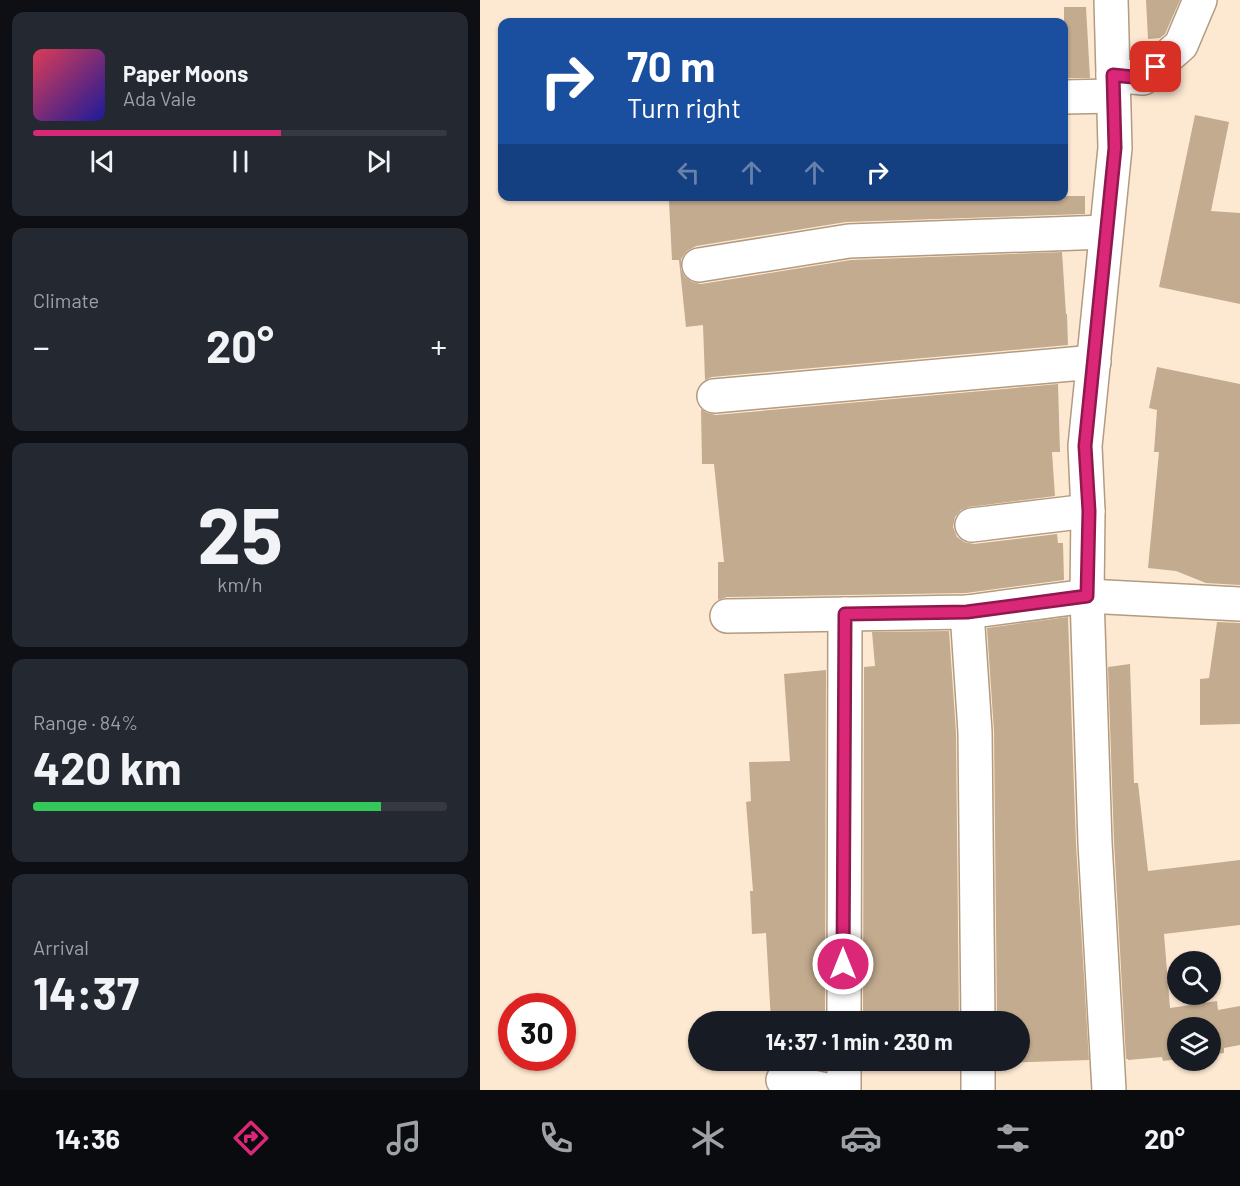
<!DOCTYPE html>
<html lang="en">
<head>
<meta charset="utf-8">
<style>
	body { margin:0; font-family:Barlow,sans-serif; background:#242831; color:#f1f3f6; height:100vh; display:flex; flex-direction:column; font-size:22px; white-space:nowrap }
	* { box-sizing:border-box; margin:0 }
	p { font-size:20px; color:#9ea1a6 }
	.icon { flex:none; width:33px; height:33px; fill:none; stroke:currentColor; stroke-width:2; stroke-linecap:round; stroke-linejoin:round }
	.map { position:relative; flex:1; overflow:hidden }
	.sheet { display:flex; flex-direction:column; gap:12px; padding:12px; background:#0d0f14; width:480px }
	.sheet>* { flex:none }
	.hud { position:absolute; left:18px; top:18px; width:570px; height:183px; border-radius:12px; box-shadow:0 2px 4px #0004; background:#1a4fa0; color:#fff; overflow:hidden }
	.controls { position:absolute; left:687px; top:951px; display:grid; gap:12px }
	.controls a { display:grid; place-items:center; width:54px; height:54px; border-radius:50%; background:#171b24; box-shadow:0 2px 4px #0004; font-size:30px }
	.speed { position:absolute; left:18px; top:993px; display:flex; gap:12px; font-size:30px; font-weight:700; text-align:center }
	.speed>* { display:grid; place-content:center; width:78px; height:78px; border-radius:50%; background:#171b24; box-shadow:0 2px 4px #0004; line-height:1 }
	.speed .limit { border:9px solid #d22; background:#fff; color:#111 }
	.pin { position:absolute; display:grid; place-items:center; width:51px; height:51px; color:#fff; margin:-26px; border-radius:12px; box-shadow:0 3px 9px #0006 }
	.me { position:absolute; width:66px; margin:-33px; rotate:0deg; stroke-linejoin:round; filter:drop-shadow(0 0 4px #0008) }
	.turn { display:flex; align-items:center; gap:21px; height:126px; padding:0 30px; font-size:27px }
	.turn .icon { width:78px; height:78px; stroke-width:2.5 }
	.turn b { display:block; font-size:42px; line-height:51px }
	.lanes { display:flex; align-items:center; height:57px; padding:0 30px; background:#0003; justify-content:center; gap:30px; direction:ltr }
	.lanes .off { opacity:.35 }
	.big { font-size:45px; font-weight:700; line-height:1.1 }
	.sheet .widget { flex:1; display:flex; flex-direction:column; justify-content:center; gap:9px; min-width:0; padding:0 21px; border-radius:12px; background:#242831 }
	.sheet .dial { align-items:center; gap:0 }
	.dial b { font-size:78px; line-height:1 }
	.song { display:flex; align-items:center; gap:18px }
	.cover { width:72px; height:72px; border-radius:9px; background:linear-gradient(135deg,hsl(350 70% 55%),hsl(240 70% 35%)) }
	.played { height:6px; border-radius:3px; background:linear-gradient(90deg,#db2777 60%,#363941 60%) }
	.keys { display:flex; justify-content:space-around; direction:ltr }
	.heat { display:flex; justify-content:space-between; align-items:center; font-size:33px; direction:ltr }
	.charge { height:9px; border-radius:4px; background:linear-gradient(90deg,#34c759 84%,#363941 0) }
	.trip { position:absolute; left:208px; top:1011px; width:342px; height:60px; border-radius:30px; background:#171b24; box-shadow:0 2px 4px #0004; font-weight:700; line-height:60px; text-align:center }
	.dock { display:flex; height:96px; justify-content:space-around; align-items:center; background:#090b0e; color:#9ea1a6 }
	.dock .icon { width:42px; height:42px }
	.dock .on { color:#db2777 }
	.dock b { font-size:27px; color:#f1f3f6 }
	main { display:flex; flex:1; min-height:0 }
	.map>svg:first-child { display:block }
	.building { fill:#c3ab8f }
	.lines { fill:none; stroke-linecap:round; stroke-linejoin:round }
	.minor-casing { stroke:#b29b80; stroke-width:36 }
	.minor { stroke:#fff; stroke-width:33 }
	.route-casing { stroke:#8e194d; stroke-width:15 }
	.route { stroke:#db2777; stroke-width:10 }
</style>
</head>
<body>
<main>
<section class="sheet">
<div class="widget">
<div class="song"><i class="cover"></i><div><b>Paper Moons</b><p>Ada Vale</p></div></div>
<div class="played"></div>
<div class="keys"><svg class="icon" aria-label="previous" viewBox="0 0 24 24"><path d="M18 5L8 12l10 7zM5 5v14"/></svg><svg class="icon" aria-label="pause" viewBox="0 0 24 24"><path d="M8 5v14M16 5v14"/></svg><svg class="icon" aria-label="next" viewBox="0 0 24 24"><path d="M6 5l10 7-10 7zM19 5v14"/></svg></div>
</div>
<div class="widget"><p>Climate</p>
<div class="heat"><a>−</a><b class="big">20°</b><a>+</a></div>
</div>
<div class="widget dial"><b>25</b><p>km/h</p></div>
<div class="widget"><p>Range · 84%</p><b class="big">420 km</b><div class="charge"></div></div>
<div class="widget"><p>Arrival</p><b class="big">14:37</b></div>
</section>
<div class="map">
<svg width="760" height="1090" viewBox="0 0 760 1090">
	<rect width="100%" height="100%" fill="#fde9d2"/>
	<g class="building">
		<path d="M666 0H700L685 34 680 38 668 39Z"/>
		<path d="M584 7H606L610 78H584Z"/>
		<path d="M715 115 749 122 731 211 760 213V304L679 287Z"/>
		<path d="M227 196H605V214L366 222 216 246 207 251 201 259V269L205 277 212 282 221 284 371 260 582 252 586 314H587L588 345 232 377 225 380 223 325 206 327 199 260H192L189 201 227 200Z"/>
		<path d="M677 367 760 384V585L726 583 696 571 668 568 679 452H674L677 410 669 408Z"/>
		<path d="M578 384 580 452H572L575 496 489 507 481 510 475 517 473 527 477 537 484 542 494 544 577 534 578 543H583L584 580 486 593 247 597 238 600V562H244L234 464H222L221 409 227 413 236 415Z"/>
		<path d="M588 617 596 844 609 1060 517 1063V1060H540V1022H517L514 732 507 628Z"/>
		<path d="M737 622 760 623V724L720 725V679L729 678Z"/>
		<path d="M469 631 476 733 479 1022H383L384 667 395 666 392 632Z"/>
		<path d="M650 664 654 783H658L668 871 760 860V925L684 934 690 1008 737 1001 738 1010 760 1006V1045L744 1048V1053L730 1055V1028H698V1059L683 1061 682 1057 648 1060V1059H646L634 842 628 667Z"/>
		<path d="M346 670 345 1022H291L286 933 272 934 270 891H273L266 802 271 801 269 762 310 761 304 674Z"/>
		<path d="M294 1060H345V1070L307 1062H298L294 1064Z"/>
		<path d="M383 1060H479V1066L383 1069Z"/>
	</g>
	<g class="lines">
		<defs>
			<g id="minor">
				<path d="M633 75 663 78 701 45 720 0"/>
				<path d="M584 97 633 96"/>
				<path d="M219 265 369 241 626 232"/>
				<path d="M234 396 614 362"/>
				<path d="M492 525 608 511"/>
				<path d="M487 612 495 732 498 1022"/>
				<path d="M247 616 487 612 607 596 760 604"/>
				<path d="M364 1022 365 614"/>
				<path d="M364 1060V1090"/>
				<path d="M498 1060V1090"/>
				<path d="M303 1080 346 1090"/>
				<path d="M629 1090 615 843 607 596 608 511 605 446 635 148 631 0"/>
			</g>
		</defs>
		<use href="#minor" class="minor-casing"/>
		<use href="#minor" class="minor"/>
	</g>
	<g class="lines">
		<defs>
			<path id="route" d="M363 964 365 614 487 612 607 596 609 511 605 446 635 148 633 75 663 78 676 67"/>
		</defs>
		<use href="#route" class="route-casing"/>
		<use href="#route" class="route"/>
	</g>
</svg>
<div class="controls">
<a><svg class="icon" aria-label="search" viewBox="0 0 24 24"><circle cx="10" cy="10" r="6"/><path d="M15 15l6 6"/></svg></a>
<a><svg class="icon" aria-label="layers" viewBox="0 0 24 24"><path d="M12 4l9 5-9 5-9-5zM3 14l9 5 9-5"/></svg></a>
</div>
<div class="speed"><div class="limit">30</div></div>
<div class="pin" style="left:676px;top:67px;background:#d93025"><svg class="icon" aria-label="arrive" viewBox="0 0 24 24"><path d="M6 21V4h12l-3 4 3 4H6"/></svg></div>
<svg class="me" style="left:363px;top:964px" viewBox="-20 -20 40 40"><circle r="17" fill="#db2777" stroke="#fff" stroke-width="3"/><path d="M0-11L8 9 0 5-8 9z" fill="#fff"/></svg>
<div class="trip">14:37 · 1 min · 230 m</div>
<div class="hud">
<div class="turn"><svg class="icon" aria-label="right" viewBox="0 0 24 24"><path d="M7 20v-9h11M14 6l5 5-5 5"/></svg><div><b>70 m</b>Turn right</div></div>
<div class="lanes"><svg class="icon off" aria-label="left" viewBox="0 0 24 24"><path d="M17 20v-9H6M10 6l-5 5 5 5"/></svg><svg class="icon off" aria-label="ahead" viewBox="0 0 24 24"><path d="M12 20V5M6 11l6-6 6 6"/></svg><svg class="icon off" aria-label="ahead" viewBox="0 0 24 24"><path d="M12 20V5M6 11l6-6 6 6"/></svg><svg class="icon" aria-label="right" viewBox="0 0 24 24"><path d="M7 20v-9h11M14 6l5 5-5 5"/></svg></div>
</div>
</div>
</main>
<nav class="dock">
<b>14:36</b>
<svg class="icon on" aria-label="directions" viewBox="0 0 24 24"><path d="M12 3l9 9-9 9-9-9zM9 14v-3h6M13 9l2 2-2 2"/></svg>
<svg class="icon" aria-label="music" viewBox="0 0 24 24"><path d="M9 18V5l10-2v13"/><circle cx="6" cy="18" r="3"/><circle cx="16" cy="16" r="3"/></svg>
<svg class="icon" aria-label="phone" viewBox="0 0 24 24"><path d="M5 4h4l2 5-3 2q2 4 5 5l2-3 5 2v4C11 20 4 13 5 4z"/></svg>
<svg class="icon" aria-label="climate" viewBox="0 0 24 24"><path d="M12 3v18M4 7l16 10M4 17L20 7"/></svg>
<svg class="icon" aria-label="car" viewBox="0 0 24 24"><path d="M5 17H2v-5l4-1 3-4h7l3 4 3 1v5h-3M9 17h6M6 11h13"/><circle cx="7" cy="17" r="2"/><circle cx="17" cy="17" r="2"/></svg>
<svg class="icon" aria-label="filters" viewBox="0 0 24 24"><path d="M4 7h16M4 17h16"/><circle cx="9" cy="7" r="2"/><circle cx="15" cy="17" r="2"/></svg>
<b>20°</b>
</nav>
</body>
</html>
